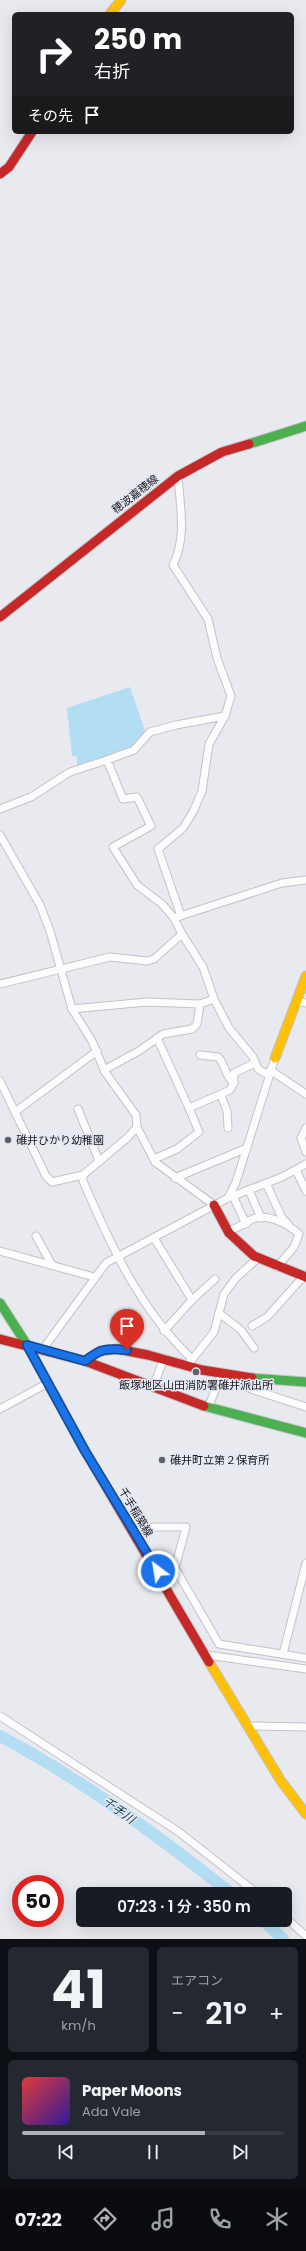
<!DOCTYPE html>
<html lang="ja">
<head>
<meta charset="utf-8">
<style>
	body { margin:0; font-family:Poppins,"Noto Sans JP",sans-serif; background:#242831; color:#f1f3f6; height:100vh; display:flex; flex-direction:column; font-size:15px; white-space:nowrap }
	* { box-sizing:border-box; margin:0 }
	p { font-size:13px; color:#9ea1a6 }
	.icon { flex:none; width:22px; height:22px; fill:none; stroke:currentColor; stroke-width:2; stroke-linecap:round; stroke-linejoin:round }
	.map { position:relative; height:1939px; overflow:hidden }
	.drawer { display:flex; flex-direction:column; gap:8px; padding:8px; background:#0d0f14; flex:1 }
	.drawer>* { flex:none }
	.top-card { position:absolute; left:12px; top:12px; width:282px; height:122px; border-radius:6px; box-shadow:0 4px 16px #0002; background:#202124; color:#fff; overflow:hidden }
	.speed { position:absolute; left:12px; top:1875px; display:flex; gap:8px; font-size:20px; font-weight:700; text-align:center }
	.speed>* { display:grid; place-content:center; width:52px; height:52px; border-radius:50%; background:#171b24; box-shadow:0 4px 16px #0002; line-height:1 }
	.speed .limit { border:6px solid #d22; background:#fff; color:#111 }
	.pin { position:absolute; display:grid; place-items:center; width:34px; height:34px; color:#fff; margin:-41px -17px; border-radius:50% 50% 50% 0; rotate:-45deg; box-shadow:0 0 4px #0007 }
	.pin .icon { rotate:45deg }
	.me { position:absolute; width:44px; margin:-22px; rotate:329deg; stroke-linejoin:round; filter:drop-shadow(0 0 3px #0008) }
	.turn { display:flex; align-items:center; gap:14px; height:84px; padding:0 16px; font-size:18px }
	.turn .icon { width:52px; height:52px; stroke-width:2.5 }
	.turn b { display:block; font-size:28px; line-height:34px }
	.then { display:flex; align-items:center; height:38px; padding:0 16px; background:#0003; gap:8px; font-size:15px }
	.big { font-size:30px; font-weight:600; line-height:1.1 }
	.drawer .tile { flex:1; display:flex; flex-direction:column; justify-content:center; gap:6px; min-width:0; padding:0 14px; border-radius:6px; background:#242831 }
	.drawer .dial { align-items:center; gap:0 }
	.dial b { font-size:52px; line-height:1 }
	.song { display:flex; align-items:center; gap:12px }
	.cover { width:48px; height:48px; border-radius:6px; background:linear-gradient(135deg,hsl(0 70% 55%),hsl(250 70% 35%)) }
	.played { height:4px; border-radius:2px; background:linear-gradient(90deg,#b0b2b5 70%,#363941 70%) }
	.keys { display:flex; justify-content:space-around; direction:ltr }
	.heat { display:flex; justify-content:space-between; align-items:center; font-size:22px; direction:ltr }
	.drawer .tiles { flex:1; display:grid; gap:8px; grid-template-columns:1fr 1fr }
	.tile:last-child { grid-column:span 2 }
	.trip { position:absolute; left:76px; top:1887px; width:216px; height:40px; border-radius:6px; background:#171b24; box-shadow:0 4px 16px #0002; font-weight:600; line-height:40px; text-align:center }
	.tabs { display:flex; height:64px; justify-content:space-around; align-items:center; background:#090b0e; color:#9ea1a6 }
	.tabs .icon { width:28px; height:28px }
	.tabs .on { color:#b0b2b5 }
	.tabs b { font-size:18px; color:#f1f3f6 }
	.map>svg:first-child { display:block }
	.water { fill:#b2ddf2 }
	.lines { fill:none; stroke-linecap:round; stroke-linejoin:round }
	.river { stroke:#b2ddf2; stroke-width:12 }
	.street-casing { stroke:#c2c3c7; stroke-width:9 }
	.fast-casing { stroke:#c2c3c7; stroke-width:11 }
	.slow-casing { stroke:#c2c3c7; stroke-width:11 }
	.jam-casing { stroke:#c2c3c7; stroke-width:11 }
	.street { stroke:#fcfcfd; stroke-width:7 }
	.fast { stroke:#4caf50; stroke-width:9 }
	.slow { stroke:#ffc107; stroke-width:9 }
	.jam { stroke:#c62828; stroke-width:9 }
	.route-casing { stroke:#114b97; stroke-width:10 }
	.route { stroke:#1a73e8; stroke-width:7 }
	.poi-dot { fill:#606266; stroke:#e5e8f3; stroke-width:1.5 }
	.labels { text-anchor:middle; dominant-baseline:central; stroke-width:3; stroke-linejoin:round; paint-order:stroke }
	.street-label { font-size:11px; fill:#17181c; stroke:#e5e8f3 }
	.poi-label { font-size:11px; fill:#17181c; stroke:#e5e8f3; text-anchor:start }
	.water-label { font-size:12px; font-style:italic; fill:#003446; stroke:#e5e8f3 }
</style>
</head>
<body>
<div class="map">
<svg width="306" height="1939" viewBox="0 0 306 1939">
	<rect width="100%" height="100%" fill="#e8eaf0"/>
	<path class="water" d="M130 687 145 731 131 748 77 765V756H72L67 708Z"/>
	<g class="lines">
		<g class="river">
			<path d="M0 1736C83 1780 158 1836 232 1894"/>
			<path d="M263 1920 283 1939"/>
		</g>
		<defs>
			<g id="street">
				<path d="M178 476C180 506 187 537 173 565L208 619 217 658 231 696 225 716"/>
				<path d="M0 809 31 797 70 772 107 760"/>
				<path d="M0 835 40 905 50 931 72 1009 92 1041 105 1072 136 1115 137 1127 127 1138 83 1175 52 1182 46 1176 0 1081"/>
				<path d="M174 918 162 904 137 885 113 847 151 826 137 797 123 799 107 760 134 750 150 732 176 725 225 716 209 744 202 791 193 812 183 828 158 849 181 916"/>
				<path d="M0 984 110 957 147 961 154 959 182 934"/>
				<path d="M297 1001 306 1003"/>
				<path d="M72 1009 147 1002 200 1004 214 999"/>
				<path d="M157 1038 189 1108"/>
				<path d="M200 1055 218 1057C226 1065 225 1077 234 1083"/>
				<path d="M104 1070 139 1051 163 1034 192 1029 197 1024 200 1004"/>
				<path d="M270 1070 306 1094"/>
				<path d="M268 1075 258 1069 253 1057 229 1028 214 999 203 967 182 934 174 918 282 883 306 880"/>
				<path d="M221 1095 227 1111 228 1128"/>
				<path d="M78 1109 99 1161"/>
				<path d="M15 1112 97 1051"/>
				<path d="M137 1127 155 1162 214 1205"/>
				<path d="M306 1128 301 1138 306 1152"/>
				<path d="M154 1159 177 1149 199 1132 189 1108 230 1090 234 1082V1073L255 1063"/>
				<path d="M296 1170 306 1191"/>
				<path d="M83 1175V1181C111 1246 139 1308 191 1358"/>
				<path d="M175 1178 247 1148"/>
				<path d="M266 1183 282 1218 288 1224"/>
				<path d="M249 1190 261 1218"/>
				<path d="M233 1196 246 1224"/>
				<path d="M228 1198 236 1182 275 1058"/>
				<path d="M228 1231C237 1229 244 1223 253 1219 268 1213 288 1224 299 1234L294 1247 277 1267"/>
				<path d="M36 1236 52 1265"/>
				<path d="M154 1238 192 1300"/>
				<path d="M0 1251 94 1277"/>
				<path d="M219 1313 241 1330 254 1348"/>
				<path d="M252 1326 267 1317 304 1276"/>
				<path d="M164 1331 192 1300 215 1279"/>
				<path d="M43 1349 106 1263 228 1198 282 1177 306 1164"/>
				<path d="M190 1362 214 1332 224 1294 236 1278 258 1258"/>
				<path d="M220 1376 251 1389 306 1407"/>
				<path d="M153 1388 164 1358"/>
				<path d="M208 1408 222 1373"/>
				<path d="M0 1409 48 1383"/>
				<path d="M134 1531 154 1527H186L175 1568 219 1644 306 1658"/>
				<path d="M283 1654 306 1563"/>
				<path d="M207 1655 306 1669"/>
				<path d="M0 1716 179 1832 258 1894"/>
				<path d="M247 1726 306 1727"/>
				<path d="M285 1917 306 1936"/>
			</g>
			<g id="fast">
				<path d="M249 444 306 426"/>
				<path d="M0 1303 27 1345 84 1449"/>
				<path d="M252 1378 306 1382"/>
				<path d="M204 1406 306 1433"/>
			</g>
			<g id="slow">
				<path d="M110 14 121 0"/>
				<path d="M275 1058 306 976"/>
				<path d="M209 1662 281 1781 306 1814"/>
			</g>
			<g id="jam">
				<path d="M0 174 9 167 32 132"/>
				<path d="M0 617 178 476 222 452 249 444"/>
				<path d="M214 1205 229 1233 254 1256 306 1277"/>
				<path d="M0 1339 85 1361 204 1406"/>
				<path d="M85 1361 100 1351 117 1349 148 1355 202 1370 252 1378"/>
				<path d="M84 1449 209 1662"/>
			</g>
		</defs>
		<use href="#street" class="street-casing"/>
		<use href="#fast" class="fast-casing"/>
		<use href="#slow" class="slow-casing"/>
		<use href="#jam" class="jam-casing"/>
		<use href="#street" class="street"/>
		<use href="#fast" class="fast"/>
		<use href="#slow" class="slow"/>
		<use href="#jam" class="jam"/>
	</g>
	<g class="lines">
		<defs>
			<path id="route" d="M127 1350C108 1348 101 1348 85 1361L27 1345 85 1451 158 1571"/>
		</defs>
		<use href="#route" class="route-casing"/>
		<use href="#route" class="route"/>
	</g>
	<g class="poi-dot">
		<circle cx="8" cy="1140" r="4"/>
		<circle cx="196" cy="1372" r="4"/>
		<circle cx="162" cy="1460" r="4"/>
	</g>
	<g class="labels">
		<g class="street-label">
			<text transform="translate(135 494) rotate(-38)">穂波嘉穂線</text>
			<text transform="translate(136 1512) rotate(59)">千手稲築線</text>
		</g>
		<g class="poi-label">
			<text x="16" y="1140">碓井ひかり幼稚園</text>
			<text x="196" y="1385" text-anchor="middle">飯塚地区山田消防署碓井派出所</text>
			<text x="170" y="1460">碓井町立第２保育所</text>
		</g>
		<g class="water-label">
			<text transform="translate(119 1810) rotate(35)">千手川</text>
		</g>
	</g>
</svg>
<div class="speed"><div class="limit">50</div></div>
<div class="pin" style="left:127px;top:1350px;background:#d93025"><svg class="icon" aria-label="arrive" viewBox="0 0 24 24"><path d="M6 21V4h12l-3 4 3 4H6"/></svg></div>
<svg class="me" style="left:158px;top:1571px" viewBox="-20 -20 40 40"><circle r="17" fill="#1a73e8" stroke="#fff" stroke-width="3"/><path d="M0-11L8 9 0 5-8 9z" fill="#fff"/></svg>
<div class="trip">07:23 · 1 分 · 350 m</div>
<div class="top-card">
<div class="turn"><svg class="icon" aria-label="right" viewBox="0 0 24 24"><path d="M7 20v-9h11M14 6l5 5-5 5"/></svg><div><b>250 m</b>右折</div></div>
<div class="then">その先<svg class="icon" aria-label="arrive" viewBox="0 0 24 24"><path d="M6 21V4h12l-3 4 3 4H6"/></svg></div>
</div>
</div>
<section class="drawer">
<div class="tiles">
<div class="tile dial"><b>41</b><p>km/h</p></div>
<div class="tile"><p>エアコン</p>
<div class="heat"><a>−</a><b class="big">21°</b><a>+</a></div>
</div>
<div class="tile">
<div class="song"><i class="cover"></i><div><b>Paper Moons</b><p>Ada Vale</p></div></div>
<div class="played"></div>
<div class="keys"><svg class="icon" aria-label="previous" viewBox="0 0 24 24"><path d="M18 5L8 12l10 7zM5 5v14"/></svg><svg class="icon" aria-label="pause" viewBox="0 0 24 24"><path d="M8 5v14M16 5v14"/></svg><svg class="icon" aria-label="next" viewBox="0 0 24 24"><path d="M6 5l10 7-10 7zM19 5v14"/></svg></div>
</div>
</div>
</section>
<nav class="tabs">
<b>07:22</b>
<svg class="icon on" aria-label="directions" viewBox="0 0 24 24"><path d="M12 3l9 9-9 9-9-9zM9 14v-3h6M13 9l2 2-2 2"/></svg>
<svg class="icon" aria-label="music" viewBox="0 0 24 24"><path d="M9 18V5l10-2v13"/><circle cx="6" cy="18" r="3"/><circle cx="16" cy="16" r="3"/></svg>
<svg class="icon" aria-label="phone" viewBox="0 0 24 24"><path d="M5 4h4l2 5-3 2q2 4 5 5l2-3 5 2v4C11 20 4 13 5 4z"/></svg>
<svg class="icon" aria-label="climate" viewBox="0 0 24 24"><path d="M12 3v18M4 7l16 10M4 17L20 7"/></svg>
</nav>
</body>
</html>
